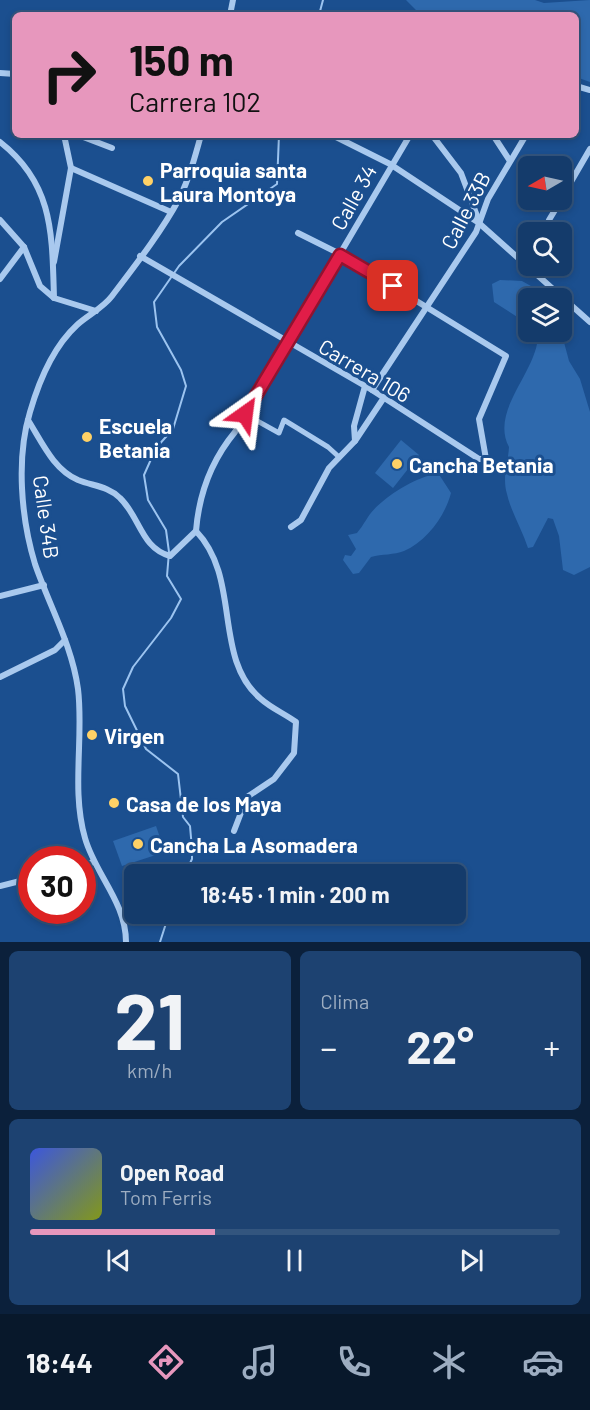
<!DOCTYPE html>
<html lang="es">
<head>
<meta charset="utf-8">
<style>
	body { margin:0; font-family:Barlow,sans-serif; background:#1d4271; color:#f1f3f6; height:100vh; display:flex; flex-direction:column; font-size:22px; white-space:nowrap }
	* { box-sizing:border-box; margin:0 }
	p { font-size:20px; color:#9dadc1 }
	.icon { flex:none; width:33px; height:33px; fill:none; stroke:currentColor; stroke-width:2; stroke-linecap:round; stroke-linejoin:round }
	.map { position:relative; height:942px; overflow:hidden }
	.drawer { display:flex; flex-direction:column; gap:9px; padding:9px; background:#0b203b; flex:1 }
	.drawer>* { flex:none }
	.hud { position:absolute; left:12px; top:12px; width:567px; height:126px; border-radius:9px; box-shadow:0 3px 9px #0003,0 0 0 2px #33557e; background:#e797bd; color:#111; overflow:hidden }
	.needle { width:39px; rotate:261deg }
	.controls { position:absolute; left:518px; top:156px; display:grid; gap:12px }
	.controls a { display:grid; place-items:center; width:54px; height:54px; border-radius:9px; background:#143b6b; box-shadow:0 3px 9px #0003,0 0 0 2px #33557e; font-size:30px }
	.speed { position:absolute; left:18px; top:846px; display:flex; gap:12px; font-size:30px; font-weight:700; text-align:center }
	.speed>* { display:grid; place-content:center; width:78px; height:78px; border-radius:50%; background:#143b6b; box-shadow:0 3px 9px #0003,0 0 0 2px #33557e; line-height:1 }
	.speed .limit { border:9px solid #d22; background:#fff; color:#111 }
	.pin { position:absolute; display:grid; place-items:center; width:51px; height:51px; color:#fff; margin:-26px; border-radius:12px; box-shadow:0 3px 9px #0006 }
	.me { position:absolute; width:66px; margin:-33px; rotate:31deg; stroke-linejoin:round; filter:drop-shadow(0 0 4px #0008) }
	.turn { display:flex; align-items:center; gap:21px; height:126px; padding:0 18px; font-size:27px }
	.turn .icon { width:78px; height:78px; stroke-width:2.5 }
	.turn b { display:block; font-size:42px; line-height:51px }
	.big { font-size:45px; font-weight:700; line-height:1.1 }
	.drawer .widget { flex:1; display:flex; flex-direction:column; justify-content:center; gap:9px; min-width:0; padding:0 21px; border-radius:9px; background:#1d4271 }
	.drawer .dial { align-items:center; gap:0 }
	.dial b { font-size:78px; line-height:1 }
	.song { display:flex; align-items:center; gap:18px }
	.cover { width:72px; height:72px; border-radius:9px; background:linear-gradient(135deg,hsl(230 70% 55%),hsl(70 70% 35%)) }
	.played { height:6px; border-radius:3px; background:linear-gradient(90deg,#e797bd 35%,#33557e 35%) }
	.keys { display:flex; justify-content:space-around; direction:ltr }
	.heat { display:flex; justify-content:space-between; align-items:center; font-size:33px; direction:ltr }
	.drawer .tiles { flex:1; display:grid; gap:9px; grid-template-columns:1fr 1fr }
	.widget:last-child { grid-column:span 2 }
	.trip { position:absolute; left:124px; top:864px; width:342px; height:60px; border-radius:9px; background:#143b6b; box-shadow:0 3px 9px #0003,0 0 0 2px #33557e; font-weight:700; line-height:60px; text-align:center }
	.tabs { display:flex; height:96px; justify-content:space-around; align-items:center; background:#08182b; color:#9dadc1 }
	.tabs .icon { width:42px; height:42px }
	.tabs .current { color:#e797bd }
	.tabs b { font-size:27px; color:#f1f3f6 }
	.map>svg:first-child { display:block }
	.green { fill:#2e69ad }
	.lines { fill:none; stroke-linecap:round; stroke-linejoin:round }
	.stream { stroke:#9cc4f0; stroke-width:2 }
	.pedestrian { stroke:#a9c9ee; stroke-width:5 }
	.minor { stroke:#a9c9ee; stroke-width:6 }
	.route-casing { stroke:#92132f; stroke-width:15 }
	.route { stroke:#e11d48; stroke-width:10 }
	.poi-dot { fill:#ffd166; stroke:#1b4f8f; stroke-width:2 }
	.labels { text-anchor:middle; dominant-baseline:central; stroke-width:6; stroke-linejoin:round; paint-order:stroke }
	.poi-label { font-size:21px; font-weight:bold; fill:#fff; stroke:#1b4f8f; text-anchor:start }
	.street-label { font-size:21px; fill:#fff; stroke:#1b4f8f }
</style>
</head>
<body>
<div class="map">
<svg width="590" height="942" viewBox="0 0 590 942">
	<rect width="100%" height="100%" fill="#1b4f8f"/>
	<g class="green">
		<path d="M406 0H535L544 3 590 0V82L576 77V15H473L454 12 432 15 419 13Z"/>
		<path d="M500 280 522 281 538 290 539 298H528V324L494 302 492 284Z"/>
		<path d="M561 331 569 361 580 379 590 412V567L574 575 563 570 559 536 553 519 548 518 533 547 528 548C522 529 511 512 507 494 502 477 508 464 509 447 489 409 540 370 538 332Z"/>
		<path d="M401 440 419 455 393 488 375 473Z"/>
		<path d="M432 475 440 476 451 493C445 516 427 541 404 551 394 555 382 554 371 557L359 573 353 574 343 560 345 555 351 556 356 549 348 535 357 533C362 527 364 523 368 517 379 500 412 479 432 475Z"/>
		<path d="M156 826 165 852 122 866 113 841Z"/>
	</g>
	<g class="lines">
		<g class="stream">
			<path d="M319 15 323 0"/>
			<path d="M185 874 192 859V849L190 826 183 817 178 774 146 749 125 706 123 689 133 667 171 618 181 599 167 576 169 552 166 530 148 500 144 475 156 448 173 429 186 386 181 370 157 327 154 302 179 266 222 222 277 184 279 135"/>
			<path d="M160 942 169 914"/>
		</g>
		<path class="pedestrian" d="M245 414 279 433 284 420 328 447 339 457"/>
		<g class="minor">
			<path d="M230 15 233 0"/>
			<path d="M0 73 15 74"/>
			<path d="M576 86 590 90"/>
			<path d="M78 135 112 148"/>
			<path d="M332 135 390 164 479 223"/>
			<path d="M432 135 461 173 480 224 590 322"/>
			<path d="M493 135 510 161"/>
			<path d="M0 142C54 184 52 235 54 298"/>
			<path d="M71 168 171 212"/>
			<path d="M561 199 590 149"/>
			<path d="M0 220 24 247 40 286 54 298 96 311"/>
			<path d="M549 220 561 200"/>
			<path d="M140 256 372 390 479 459H486L479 419 506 356 340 254 298 233"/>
			<path d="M54 262 71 168 64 135"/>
			<path d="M0 279 24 247"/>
			<path d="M372 390 476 232 488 199 526 135"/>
			<path d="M28 420C42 442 53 469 78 480 93 486 108 486 120 498 140 517 141 548 170 556L196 531C242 579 212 658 261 699 271 708 285 714 296 722L294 753 274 779 247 797 234 831"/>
			<path d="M355 441 383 399"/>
			<path d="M291 527 301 520 329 468 355 441 354 426 365 386"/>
			<path d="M196 531C199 493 211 461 235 432L410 135"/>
			<path d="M0 596 44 585"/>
			<path d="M0 677 55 650 65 640"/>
			<path d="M82 865 94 862"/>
			<path d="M0 886 32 878"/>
			<path d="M126 942C126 902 95 874 85 838 71 790 84 737 78 689 72 645 49 605 35 564 21 518 16 458 30 412 39 381 53 347 77 325 88 315 103 308 112 296 134 267 162 231 179 199 189 179 195 157 201 135"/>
		</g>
	</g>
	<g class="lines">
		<defs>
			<path id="route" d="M245 414 340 255 393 286"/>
		</defs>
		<use href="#route" class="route-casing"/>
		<use href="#route" class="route"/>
	</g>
	<g class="poi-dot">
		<circle cx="148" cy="181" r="6"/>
		<circle cx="87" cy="437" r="6"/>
		<circle cx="397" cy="464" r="6"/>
		<circle cx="92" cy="735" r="6"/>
		<circle cx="114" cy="803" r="6"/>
		<circle cx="138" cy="844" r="6"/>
	</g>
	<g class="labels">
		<g class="poi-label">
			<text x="160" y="169">Parroquia santa<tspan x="160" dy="24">Laura Montoya</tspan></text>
			<text x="99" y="425">Escuela<tspan x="99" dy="24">Betania</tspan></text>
			<text x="409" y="464">Cancha Betania</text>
			<text x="104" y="735">Virgen</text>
			<text x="126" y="803">Casa de los Maya</text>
			<text x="150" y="844">Cancha La Asomadera</text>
		</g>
		<g class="street-label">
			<text transform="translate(353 197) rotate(-61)">Calle 34</text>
			<text transform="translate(465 210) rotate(-63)">Calle 33B</text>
			<text transform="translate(365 370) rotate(31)">Carrera 106</text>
			<text transform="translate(47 517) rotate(82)">Calle 34B</text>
		</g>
	</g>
</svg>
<div class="controls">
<a><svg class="needle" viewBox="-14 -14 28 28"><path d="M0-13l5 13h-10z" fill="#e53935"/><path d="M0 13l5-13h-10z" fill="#9dadc1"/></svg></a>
<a><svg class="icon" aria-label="search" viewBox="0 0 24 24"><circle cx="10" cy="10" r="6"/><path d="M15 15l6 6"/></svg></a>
<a><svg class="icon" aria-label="layers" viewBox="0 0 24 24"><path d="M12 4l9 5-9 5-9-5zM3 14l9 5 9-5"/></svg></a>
</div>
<div class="speed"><div class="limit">30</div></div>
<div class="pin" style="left:393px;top:286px;background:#d93025"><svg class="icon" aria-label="arrive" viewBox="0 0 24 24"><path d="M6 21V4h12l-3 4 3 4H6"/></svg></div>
<svg class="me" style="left:245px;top:414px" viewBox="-20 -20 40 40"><path d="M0-17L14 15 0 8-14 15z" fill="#e11d48" stroke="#fff" stroke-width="4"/></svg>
<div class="trip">18:45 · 1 min · 200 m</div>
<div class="hud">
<div class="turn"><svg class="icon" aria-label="right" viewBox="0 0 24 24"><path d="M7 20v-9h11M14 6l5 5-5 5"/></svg><div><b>150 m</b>Carrera 102</div></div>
</div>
</div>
<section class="drawer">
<div class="tiles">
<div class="widget dial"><b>21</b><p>km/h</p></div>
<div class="widget"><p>Clima</p>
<div class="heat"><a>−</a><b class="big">22°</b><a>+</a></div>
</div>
<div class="widget">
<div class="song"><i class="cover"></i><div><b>Open Road</b><p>Tom Ferris</p></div></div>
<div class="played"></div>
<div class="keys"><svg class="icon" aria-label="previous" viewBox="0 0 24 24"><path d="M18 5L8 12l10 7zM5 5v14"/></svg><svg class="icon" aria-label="pause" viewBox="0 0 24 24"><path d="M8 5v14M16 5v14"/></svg><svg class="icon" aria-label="next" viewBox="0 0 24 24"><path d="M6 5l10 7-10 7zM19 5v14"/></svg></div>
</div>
</div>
</section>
<nav class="tabs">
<b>18:44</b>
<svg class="icon current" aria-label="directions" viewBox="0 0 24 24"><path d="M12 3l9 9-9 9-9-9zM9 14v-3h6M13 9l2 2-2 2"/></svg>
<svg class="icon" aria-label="music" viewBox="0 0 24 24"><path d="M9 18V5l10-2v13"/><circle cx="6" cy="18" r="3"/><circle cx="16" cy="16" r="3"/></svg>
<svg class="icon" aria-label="phone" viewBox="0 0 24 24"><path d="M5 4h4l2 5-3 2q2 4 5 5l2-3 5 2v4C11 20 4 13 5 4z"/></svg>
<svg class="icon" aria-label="climate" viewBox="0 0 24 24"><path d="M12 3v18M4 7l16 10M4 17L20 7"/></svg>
<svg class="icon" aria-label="car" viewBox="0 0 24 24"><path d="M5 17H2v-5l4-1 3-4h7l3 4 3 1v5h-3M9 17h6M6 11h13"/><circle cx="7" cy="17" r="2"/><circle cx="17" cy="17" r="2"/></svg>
</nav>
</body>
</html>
